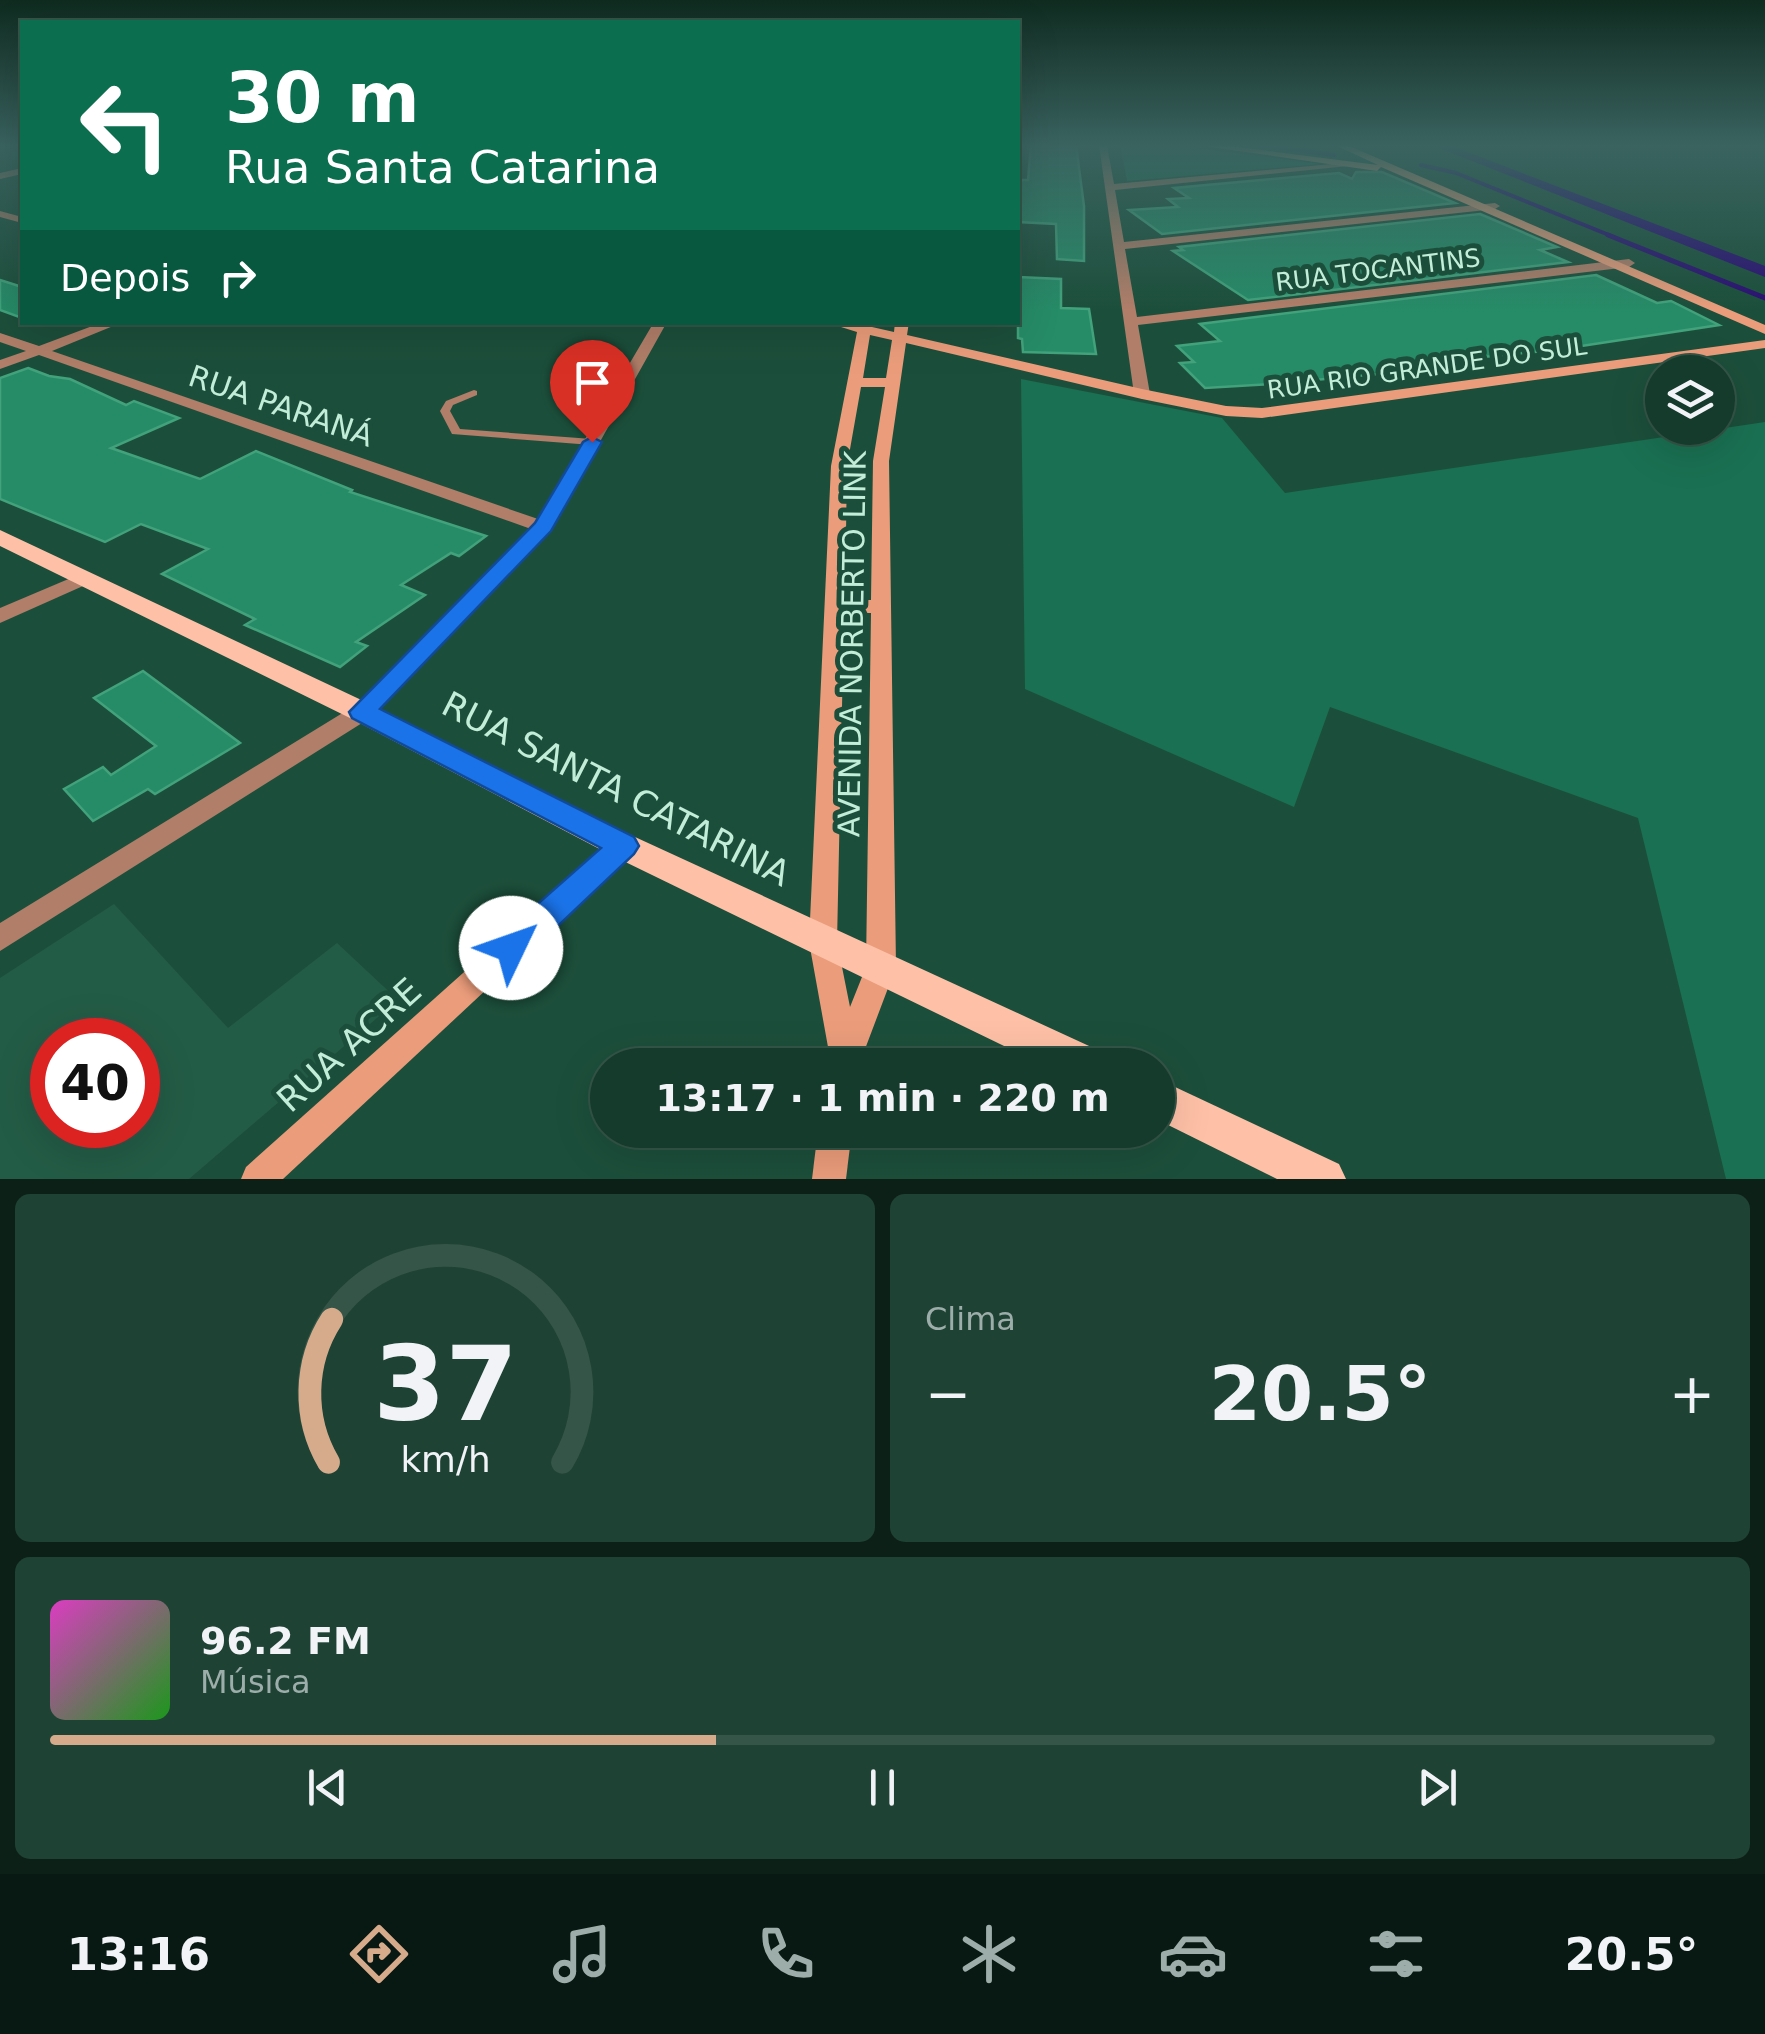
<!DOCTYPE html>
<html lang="pt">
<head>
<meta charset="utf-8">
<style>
	body { margin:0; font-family:"DejaVu Sans",sans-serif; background:#1e4234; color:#f1f3f6; height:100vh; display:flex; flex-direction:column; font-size:38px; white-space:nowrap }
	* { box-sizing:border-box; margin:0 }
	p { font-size:32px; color:#9dada9 }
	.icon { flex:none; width:55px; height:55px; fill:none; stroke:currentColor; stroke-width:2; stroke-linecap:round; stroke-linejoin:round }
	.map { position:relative; height:1179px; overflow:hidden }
	.side { display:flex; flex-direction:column; gap:15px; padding:15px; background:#0c2018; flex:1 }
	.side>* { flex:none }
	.hud { position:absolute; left:20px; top:20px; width:1000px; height:305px; border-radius:0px; box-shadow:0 10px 40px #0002,0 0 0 2px #345548; background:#0b6e4f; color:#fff; overflow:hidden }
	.buttons { position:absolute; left:1645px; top:355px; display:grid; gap:20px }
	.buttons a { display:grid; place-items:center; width:90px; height:90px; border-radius:50%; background:#153b2c; box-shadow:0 10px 40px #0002,0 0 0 2px #345548; font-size:50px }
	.speed { position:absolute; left:30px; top:1018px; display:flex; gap:20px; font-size:50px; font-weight:700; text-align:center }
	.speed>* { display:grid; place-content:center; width:130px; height:130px; border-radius:50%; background:#153b2c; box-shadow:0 10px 40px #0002,0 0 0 2px #345548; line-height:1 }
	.speed .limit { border:15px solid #d22; background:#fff; color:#111 }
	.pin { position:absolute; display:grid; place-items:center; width:85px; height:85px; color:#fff; margin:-102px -42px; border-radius:50% 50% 50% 0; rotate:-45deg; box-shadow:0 0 10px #0007 }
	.pin .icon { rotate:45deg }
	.me { position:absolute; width:110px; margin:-55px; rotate:48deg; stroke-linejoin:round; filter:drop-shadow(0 0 8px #0008) }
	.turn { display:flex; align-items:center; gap:35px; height:210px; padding:0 40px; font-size:45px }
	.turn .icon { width:130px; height:130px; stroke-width:2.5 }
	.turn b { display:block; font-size:70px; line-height:85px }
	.then { display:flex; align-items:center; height:95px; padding:0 40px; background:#0003; gap:20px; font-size:38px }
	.big { font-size:75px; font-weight:700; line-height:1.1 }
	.side .widget { flex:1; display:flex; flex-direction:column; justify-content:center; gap:15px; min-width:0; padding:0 35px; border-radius:15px; background:#1e4234 }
	.side .dial { align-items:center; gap:0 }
	.dial svg { height:260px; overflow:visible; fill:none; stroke:#345548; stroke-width:7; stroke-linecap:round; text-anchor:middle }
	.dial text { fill:#f1f3f6; stroke:none }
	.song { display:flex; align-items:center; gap:30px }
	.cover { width:120px; height:120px; border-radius:15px; background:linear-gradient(135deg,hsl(310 70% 55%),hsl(120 70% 35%)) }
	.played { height:10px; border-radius:5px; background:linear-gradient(90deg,#d6ab8b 40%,#345548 40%) }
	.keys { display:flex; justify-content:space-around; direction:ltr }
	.heat { display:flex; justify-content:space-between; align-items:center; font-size:55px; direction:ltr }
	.side .tiles { flex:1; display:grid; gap:15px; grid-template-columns:1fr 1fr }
	.widget:last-child { grid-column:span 2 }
	.trip { position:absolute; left:590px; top:1048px; width:585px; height:100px; border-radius:50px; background:#153b2c; box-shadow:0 10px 40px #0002,0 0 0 2px #345548; font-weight:700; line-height:100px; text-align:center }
	.dock { display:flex; height:160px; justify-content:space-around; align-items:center; background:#081812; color:#9dada9 }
	.dock .icon { width:70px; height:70px }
	.dock .on { color:#d6ab8b }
	.dock b { font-size:45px; color:#f1f3f6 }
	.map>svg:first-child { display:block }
	.built { fill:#235c46; fill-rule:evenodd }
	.green { fill:#1a7052 }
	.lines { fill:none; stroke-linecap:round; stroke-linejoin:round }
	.stream-far1 { stroke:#2b0e73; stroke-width:4 }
	.stream { stroke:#2b0e73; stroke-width:5 }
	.canal { fill:#2b0e73; fill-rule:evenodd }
	.building { fill:#268b67; stroke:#41a27c; stroke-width:2.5 }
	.lane { fill:#b07e69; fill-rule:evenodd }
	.street { fill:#b07e69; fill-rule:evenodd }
	.secondary { fill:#eb9d7b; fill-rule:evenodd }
	.primary { fill:#fec1a7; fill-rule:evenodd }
	.route { fill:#1a73e8; stroke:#114b97; stroke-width:2.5 }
	.labels { text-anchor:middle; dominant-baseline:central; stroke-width:10; stroke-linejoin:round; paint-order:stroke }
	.far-street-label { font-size:25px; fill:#c2eed9; stroke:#1c4f3b }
	.street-label { font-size:30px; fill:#c2eed9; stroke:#1c4f3b }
	.near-street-label { font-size:35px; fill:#c2eed9; stroke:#1c4f3b }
</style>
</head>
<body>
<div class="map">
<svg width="1765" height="1179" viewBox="0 0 1765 1179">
	<rect width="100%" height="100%" fill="#1c4f3b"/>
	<path class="built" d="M114 904 228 1028 337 943 398 1000 189 1179H0V978ZM52 1040H138V1125H52Z"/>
	<g class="green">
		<path d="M1120 145H1172L1320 164 1127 181Z"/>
		<path d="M1021 379 1222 418 1285 493 1765 422V1179H1726L1638 818 1330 707 1294 807 1025 689Z"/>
	</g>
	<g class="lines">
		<g class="stream-far1">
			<path d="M1259 145 1334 155"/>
			<path d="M1421 165 1456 173 1614 237"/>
		</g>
		<path class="stream" d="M1608 235 1765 298"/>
		<path class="canal" d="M1432 145H1449L1765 266V277Z"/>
	</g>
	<g class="building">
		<path d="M1031 145H1076L1084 206V261L1057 259 1056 224 1018 222V186L1020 180H1028Z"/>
		<path d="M1356 172H1382L1455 203 1162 234 1129 210 1178 207 1168 199 1189 198 1174 188 1339 173 1352 179Z"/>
		<path d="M1480 214 1557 247 1540 250 1568 262 1248 300 1173 251 1183 250 1179 247Z"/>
		<path d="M1596 275 1657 303 1671 301 1719 325 1555 350 1443 361 1452 367 1272 384 1205 388 1180 363 1194 362 1177 346 1220 341 1200 324Z"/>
		<path d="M1018 277 1061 279V308L1089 309 1096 354 1023 352 1022 339 1018 338Z"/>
		<path d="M0 280 22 287V318L0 310Z"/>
		<path d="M28 368 49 376 70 379 126 405 134 401 179 418 111 448 200 479 256 451 352 490 350 492 486 536 459 556 451 553 401 585 425 595 356 642 367 646 340 667 245 625 255 619 162 574 208 549 141 524 105 542 0 499V378Z"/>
		<path d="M143 671 240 743 155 794 148 789 93 821 64 789 103 767 111 775 156 746 94 698Z"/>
	</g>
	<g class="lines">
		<path class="lane" d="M474 390 477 391V395L453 405 450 411 460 429 592 439 597 442 592 445 452 434 440 411 446 401Z"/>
		<g class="street">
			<path d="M1099 145H1107L1114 184 1353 162 1358 165 1115 190 1124 242 1495 203 1500 206 1495 209 1125 249 1137 317 1629 259 1635 263 1629 267 1138 325 1150 394 1142 399 1134 394Z"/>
			<path d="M22 168V174L0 179V173Z"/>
			<path d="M0 211 22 217V223L0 217Z"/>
			<path d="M103 322H123L52 351 538 519 654 322H667L550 531 370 718 0 951V923L354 706 531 529 39 355 0 369V360L26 351 0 342V333L39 346Z"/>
			<path d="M85 572 92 574 95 578 92 582 0 623V608Z"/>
		</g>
		<g class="secondary">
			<path d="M1197 145H1222L1378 165 1335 145H1347L1765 325V334L1381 167 1377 171Z"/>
			<path d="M825 322H873L872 327 894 332 895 322H909L907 335 1142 389 1226 406 1262 408 1765 340V348L1262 418 1226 416 1142 399 906 343 889 461 896 967 859 1065H827L830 1058 809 942 831 466 857 332ZM870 335 892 340 886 378H863ZM861 387H885L873 461 871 600H845L847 466ZM844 613H871L866 967 850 1007 837 942Z"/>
			<path d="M623 835 632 838 636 846 632 854 283 1179H241L246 1167 614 838Z"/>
			<path d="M818 1130H852L846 1179H812Z"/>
		</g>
		<g class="primary">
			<path d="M0 530 372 705 635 837 1100 1051 1106 1065H1043L611 855 352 719 0 546Z"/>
			<path d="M1158 1079 1339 1164 1346 1179H1277L1158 1120Z"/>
		</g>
	</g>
	<linearGradient id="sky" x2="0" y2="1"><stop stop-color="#0f2b20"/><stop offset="0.47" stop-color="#3a6360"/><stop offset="1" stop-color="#3a6360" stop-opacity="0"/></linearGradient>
	<rect width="1765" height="310" fill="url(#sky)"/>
	<path class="route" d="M592 437 602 442 551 531 380 709 634 837 639 846 634 854 523 959 511 963 499 959 495 948 499 938 601 848 352 718 349 712 535 523 583 442Z"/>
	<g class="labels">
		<g class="far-street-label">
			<text transform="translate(1378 270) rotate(-7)">RUA TOCANTINS</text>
			<text transform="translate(1427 368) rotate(-8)">RUA RIO GRANDE DO SUL</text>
		</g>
		<g class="street-label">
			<text transform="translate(281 406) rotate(19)">RUA PARANÁ</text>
			<text transform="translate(852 644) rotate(-89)">AVENIDA NORBERTO LINK</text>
		</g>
		<g class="near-street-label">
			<text transform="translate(616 789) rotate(27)">RUA SANTA CATARINA</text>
			<text transform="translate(349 1045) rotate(-42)">RUA ACRE</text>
		</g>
	</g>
</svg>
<div class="buttons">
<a><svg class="icon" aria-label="layers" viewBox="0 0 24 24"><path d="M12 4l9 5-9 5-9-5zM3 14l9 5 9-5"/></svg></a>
</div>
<div class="speed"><div class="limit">40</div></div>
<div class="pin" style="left:592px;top:442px;background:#d93025"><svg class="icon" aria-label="arrive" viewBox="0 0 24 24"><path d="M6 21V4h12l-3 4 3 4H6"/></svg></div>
<svg class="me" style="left:511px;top:948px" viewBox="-20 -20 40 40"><circle r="19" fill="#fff"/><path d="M0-13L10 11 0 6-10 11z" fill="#1a73e8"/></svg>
<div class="trip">13:17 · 1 min · 220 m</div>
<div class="hud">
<div class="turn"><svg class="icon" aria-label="left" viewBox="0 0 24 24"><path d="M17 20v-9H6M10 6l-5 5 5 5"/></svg><div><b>30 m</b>Rua Santa Catarina</div></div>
<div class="then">Depois<svg class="icon" aria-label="right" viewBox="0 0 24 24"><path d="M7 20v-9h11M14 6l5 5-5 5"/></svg></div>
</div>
</div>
<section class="side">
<div class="tiles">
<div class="widget dial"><svg viewBox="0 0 100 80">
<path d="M14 69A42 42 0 1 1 86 69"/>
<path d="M14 69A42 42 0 0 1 15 25" stroke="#d6ab8b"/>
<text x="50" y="56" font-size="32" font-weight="700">37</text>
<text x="50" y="72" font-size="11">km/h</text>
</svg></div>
<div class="widget"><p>Clima</p>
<div class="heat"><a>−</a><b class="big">20.5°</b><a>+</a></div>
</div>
<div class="widget">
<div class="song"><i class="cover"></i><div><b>96.2 FM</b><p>Música</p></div></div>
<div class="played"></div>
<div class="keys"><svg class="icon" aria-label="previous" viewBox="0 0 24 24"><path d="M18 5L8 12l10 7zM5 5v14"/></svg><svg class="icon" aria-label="pause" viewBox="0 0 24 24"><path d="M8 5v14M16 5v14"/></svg><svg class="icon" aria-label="next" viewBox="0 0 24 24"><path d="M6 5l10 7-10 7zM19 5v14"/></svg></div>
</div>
</div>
</section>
<nav class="dock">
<b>13:16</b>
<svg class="icon on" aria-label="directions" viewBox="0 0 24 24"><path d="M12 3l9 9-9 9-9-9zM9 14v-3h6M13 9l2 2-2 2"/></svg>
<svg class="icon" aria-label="music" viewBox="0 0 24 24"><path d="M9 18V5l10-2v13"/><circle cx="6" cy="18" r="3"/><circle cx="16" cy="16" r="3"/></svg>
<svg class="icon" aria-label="phone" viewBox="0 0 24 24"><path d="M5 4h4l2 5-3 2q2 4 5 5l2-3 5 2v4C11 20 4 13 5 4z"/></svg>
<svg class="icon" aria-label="climate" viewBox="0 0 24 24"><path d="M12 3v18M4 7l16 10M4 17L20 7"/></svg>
<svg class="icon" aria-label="car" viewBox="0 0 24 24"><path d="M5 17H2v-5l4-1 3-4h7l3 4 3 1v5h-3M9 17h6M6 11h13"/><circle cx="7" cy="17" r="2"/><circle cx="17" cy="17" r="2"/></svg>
<svg class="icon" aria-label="filters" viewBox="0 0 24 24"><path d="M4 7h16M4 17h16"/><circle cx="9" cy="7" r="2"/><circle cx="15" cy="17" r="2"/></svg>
<b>20.5°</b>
</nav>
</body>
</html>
